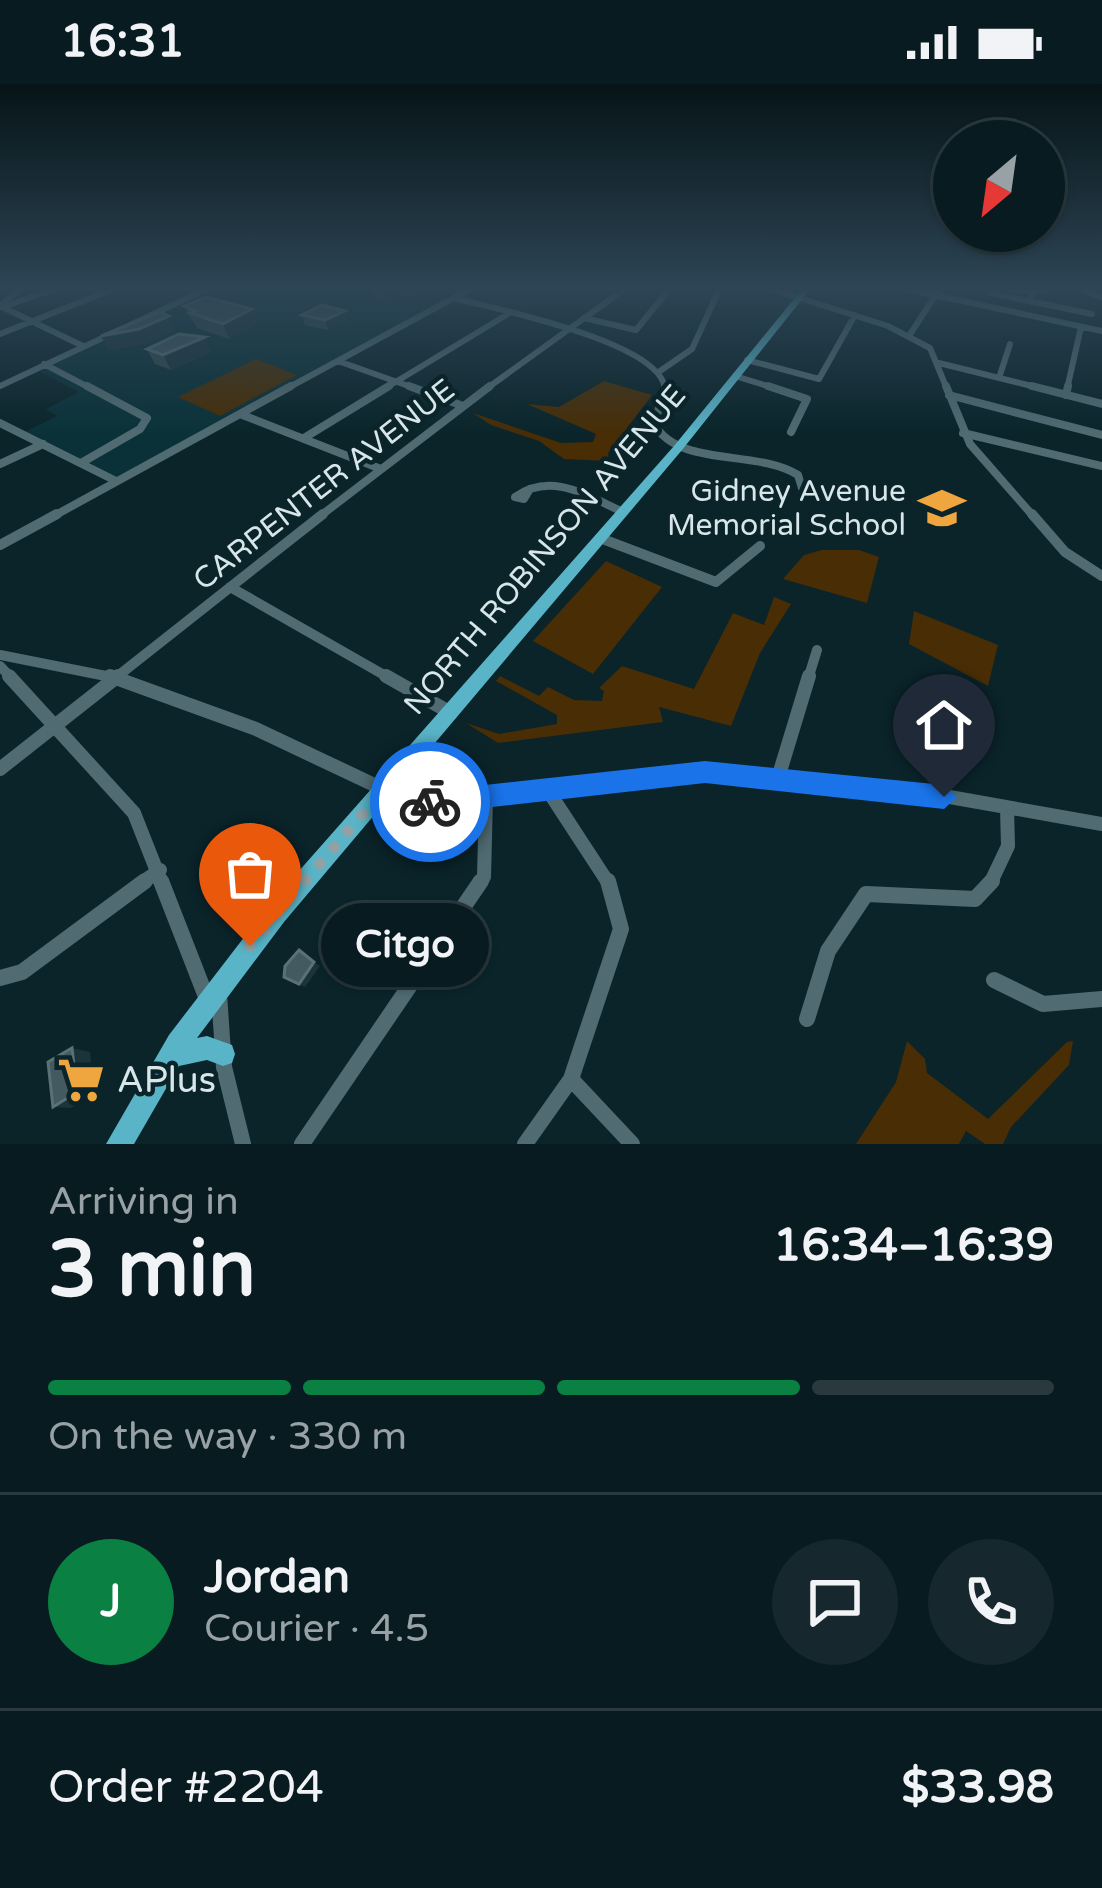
<!DOCTYPE html>
<html lang="en">
<head>
<meta charset="utf-8">
<style>
  body { margin:0; font-family:"Varela Round",sans-serif; background:#16282d; color:#f1f3f6; height:100vh; display:flex; flex-direction:column; font-size:45px; white-space:nowrap }
  * { box-sizing:border-box; margin:0 }
  p { font-size:39px; color:#98a1a5 }
  .icon { flex:none; width:66px; height:66px; fill:none; stroke:currentColor; stroke-width:2; stroke-linecap:round; stroke-linejoin:round }
  .map { position:relative; height:1060px; overflow:hidden }
  .drawer { display:flex; flex-direction:column; background:#081b20; flex:1 }
  .drawer>* { flex:none }
  .needle { width:78px; rotate:209deg }
  .fabs { position:absolute; left:933px; top:36px; display:grid; gap:24px }
  .fabs a { display:grid; place-items:center; width:132px; height:132px; border-radius:50%; background:#081b20; box-shadow:0 3px 9px #0004,0 0 0 3px #29393e; font-size:60px }
  .pin { position:absolute; display:grid; place-items:center; width:102px; height:102px; color:#fff; margin:-123px -51px; border-radius:50% 50% 50% 0; rotate:-45deg; box-shadow:0 0 12px #0007 }
  .pin .icon { rotate:45deg }
  .courier { position:absolute; display:grid; place-items:center; width:120px; height:120px; margin:-60px; border:9px solid #1a73e8; border-radius:50%; background:#fff; color:#222; box-shadow:0 3px 15px #0007 }
  .bubble { position:absolute; height:84px; border-radius:42px; background:#081b20; box-shadow:0 3px 9px #0004,0 0 0 3px #29393e; font-size:39px; font-weight:700; line-height:84px; text-align:center }
  .head em { font-style:normal; font-weight:700 }
  .head div { display:flex; flex-direction:column-reverse }
  .head { display:flex; align-items:center; justify-content:space-between; height:204px; padding:0 48px }
  h1 { font-size:78px; font-weight:700; line-height:90px }
  .bar { display:grid; grid-template-columns:repeat(4,1fr); gap:18px 12px; align-content:center; height:144px; padding:0 48px }
  .bar i { height:15px; border-radius:9px; background:#29393e }
  .bar .active { background:#0b8043 }
  .bar p { grid-column:span 4 }
  .line { display:flex; align-items:center; gap:30px; padding:0 48px; border-top:3px solid #29393e }
  .line div { flex:1 }
  .round { display:grid; place-items:center; flex:none; width:126px; height:126px; border-radius:63px; background:#16282d }
  .status { display:flex; justify-content:space-between; align-items:center; height:84px; padding:0 60px; background:#081b20; direction:ltr }
  .status svg { height:33px; fill:currentColor }
  .map>svg:first-child { display:block }
</style>
</head>
<body>
<div class="status"><b>16:31</b><svg viewBox="0 0 49 12"><path d="M0 12V9h3v3zM5 12V6h3v6zM10 12V3h3v9zM15 12V0h3v12zM26 1h20v11H26zM47 4h2v5h-2z"/></svg></div>
<div class="map">
<svg width="1102" height="1060" viewBox="0 0 1102 1060">
  <rect width="100%" height="100%" fill="#0a242a"/>
  <path fill="#0a3138" d="M217,204H469L116,395L24,348L57,332L46,325L79,308L39,287Z"/>
  <path fill="#482d05" d="M256,275L297,291L220,332L178,313Z
    M604,297L652,311L608,369L609,377L564,375L539,357L491,341L473,329L561,359L593,358L596,350L527,320L559,323Z
    M822,466H859L879,473L867,519L783,495L804,471Z
    M606,477L662,503L593,590L533,557Z
    M774,513L791,520L760,569L731,642L659,623L663,638L498,659L466,639L499,650L557,640V631L496,597L500,592L539,612L548,603L574,616L602,617L604,607L599,604L622,582L694,605L733,529L764,541Z
    M914,527L998,561L988,602L909,560Z
    M907,957L925,975L927,989L988,1035L1067,958L1073,957L1069,981L1011,1043L1003,1060H985L966,1047L959,1060H856L896,998Z"/>
  <g fill="none" stroke-linecap="round" stroke-linejoin="round">
    <path stroke="#506b72" stroke-width="6" d="M768,204L888,242L930,264L947,305
      M902,204L1102,247
      M1007,204L1033,209
      M1077,204L1102,213
      M991,209L1092,230
      M454,214C496,225 661,258 665,305
      M1029,217L1033,208L1051,204
      M2,220L22,204
      M0,222L83,262
      M2,223L58,204
      M584,234L636,246L670,204
      M0,250L116,204
      M909,252L940,204
      M747,276L819,295L855,231
      M338,277L417,305
      M939,279L1044,305
      M44,280L92,305
      M660,287L692,265L720,204
      M735,292L777,305
      M999,294L1010,260
      M0,302L209,204
      M286,305L472,204
      M384,305L508,230
      M486,305L626,204
      M1067,305L1081,243"/>
    <path stroke="#506b72" stroke-width="8" d="M409,302L463,322
      M666,302L654,340C679,384 757,365 798,391L802,404
      M768,302L807,315L791,348
      M946,302L970,360L1034,433
      M1032,302L1102,320
      M949,311L1102,351
      M1066,311L1068,302
      M240,330L381,385
      M0,339L116,397
      M963,349L1102,382
      M304,354L389,302
      M81,379L140,345L147,334L87,302
      M0,380L43,360
      M530,405L524,415L515,413C552,387 587,412 623,428
      M52,433L291,302
      M319,433L490,302"/>
    <path stroke="#506b72" stroke-width="10" d="M1032,430L1065,468L1102,492
      M600,454L716,498L760,462
      M0,461L57,430
      M230,503L391,595
      M0,571L121,595
      M0,582L12,595
      M114,595L323,430
      M808,595L817,566"/>
    <path stroke="#506b72" stroke-width="14" d="M9,592L134,729L162,800
      M110,592L256,645L404,715L451,718L705,688L899,704L1102,740
      M386,592L451,629
      M0,685L118,592
      M778,694L809,592
      M547,705L609,800
      M140,800L160,786
      M479,800L484,793L486,713
      M990,800L1008,762L1007,724"/>
    <path stroke="#506b72" stroke-width="16" d="M161,797L207,915
      M0,894L22,888L145,797
      M994,896L1043,920L1102,915
      M219,910L224,983L243,1060
      M807,935L828,867L866,810L975,815L992,797
      M571,995L632,1060
      M302,1060L481,797
      M525,1060L571,995L621,845L608,797"/>
    <path fill="#59b4c7" fill-rule="evenodd" d="M803,204H811L682,366L284,838L197,954L207,952L232,961L235,970L232,979L223,982L207,976L179,982L134,1060H106L169,951L268,822L674,362Z"/>
  </g>
  <path fill="#314b50" d="M371,204H424V209L415,214L400,210L386,217L373,213Z
    M184,222L257,239L229,255L197,244L194,238L191,236Z
    M302,231L347,237L328,246L305,241Z
    M147,265L211,268L171,286L155,280Z"/>
  <path fill="#1a343a" d="M383,204H399L400,210L386,217Z
    M413,204H424V209L415,214Z
    M252,225L257,239L229,255L223,240Z
    M345,227L347,237L328,246L325,236Z
    M169,232L176,246L147,260L109,267L101,252Z
    M205,253L211,268L171,286L163,271Z
    M314,878L320,882L305,903L299,900Z
    M72,964L90,968L95,1010L71,1024L53,1023Z"/>
  <path fill="#435b60" stroke="#5a7176" stroke-width="3" d="M206,213L252,225L223,240L190,229L196,227L184,222Z
    M322,221L345,227L325,236L302,231Z
    M160,228L169,232L139,245L101,252Z
    M179,250L205,253L163,271L147,265Z
    M299,866L314,878L299,900L284,893L285,882Z
    M72,964L77,1008L53,1023L48,978Z"/>
  <linearGradient id="sky" x2="0" y2="1"><stop stop-color="#061417"/><stop offset="0.58" stop-color="#2d4555"/><stop offset="1" stop-color="#2d4555" stop-opacity="0"/></linearGradient>
  <rect width="1102" height="352" fill="url(#sky)"/>
  <path fill="#1a73e8" d="M705,677L944,701L957,713L944,725L705,699L430,730L418,718L430,707Z"/>
  <g fill="none" stroke-linecap="round" stroke-linejoin="round">
    <path stroke="#8fa2a6" stroke-width="12" stroke-dasharray="0 21.6" d="M250,862L382,707L430,718"/>
  </g>
  <defs>
    <symbol id="school-bare" viewBox="-9 -9 18 18"><path d="M0-5L7-2L0 1L-7-2ZM-4 1L0 2.5L4 1V4Q0 6-4 4Z" fill="#f0a63f" stroke="#0a242a" stroke-width="2.5" paint-order="stroke"/></symbol>
    <symbol id="supermarket-bare" viewBox="-9 -9 18 18"><path d="M-6-5.5h2.5l.6 2H6L4.5 2H-2.5L-4.4-4H-6ZM-1.5 3.2a1.3 1.3 0 1 0 .1 0ZM3 3.2a1.3 1.3 0 1 0 .1 0Z" fill="#f0a63f" stroke="#0a242a" stroke-width="2.5" paint-order="stroke"/></symbol>
  </defs>
  <g fill-rule="evenodd">
    <use href="#school-bare" x="909" y="391" width="66" height="66"/>
    <use href="#supermarket-bare" x="48" y="963" width="66" height="66"/>
  </g>
  <g text-anchor="middle" dominant-baseline="central" stroke-width="9" stroke-linejoin="round" paint-order="stroke">
    <g font-size="30" fill="#d7e6e9" stroke="#0a242a">
      <text transform="translate(324 401) rotate(-38)">CARPENTER AVENUE</text>
      <text transform="translate(545 466) rotate(-50)">NORTH ROBINSON AVENUE</text>
    </g>
    <g font-size="30" fill="#d7e6e9" stroke="#0a242a" text-anchor="end">
      <text x="906" y="407">Gidney Avenue<tspan x="906" dy="34">Memorial School</tspan></text>
    </g>
    <g font-size="36" fill="#d7e6e9" stroke="#0a242a" text-anchor="start">
      <text x="117" y="996">APlus</text>
    </g>
  </g>
</svg>
<div class="fabs">
<a><svg class="needle" viewBox="-14 -14 28 28"><path d="M0-13l5 13h-10z" fill="#e53935"/><path d="M0 13l5-13h-10z" fill="#98a1a5"/></svg></a>
</div>
<div class="pin" style="left:250px;top:862px;background:#ea580c"><svg class="icon" aria-label="bag" viewBox="0 0 24 24"><path d="M5 8h14l-1 12H6zM9 8a3 3 0 0 1 6 0"/></svg></div>
<div class="pin" style="left:944px;top:713px;background:#1f2937"><svg class="icon" aria-label="home" viewBox="0 0 24 24"><path d="M3 11l9-7 9 7M6 9v11h12V9"/></svg></div>
<div class="courier" style="left:430px;top:718px"><svg class="icon" aria-label="bike" viewBox="0 0 24 24"><circle cx="6" cy="16" r="4"/><circle cx="18" cy="16" r="4"/><path d="M6 16l4-8h5l3 8M10 8l3 8H6M13 5h3"/></svg></div>
<div class="bubble" style="left:321px;top:819px;width:168px">Citgo</div>
</div>
<section class="drawer">
<div class="head"><div><h1>3 min</h1><p>Arriving in</p></div><em>16:34–16:39</em></div>
<div class="bar"><i class="active"></i><i class="active"></i><i class="active"></i><i></i><p>On the way · 330 m</p></div>
<div class="line" style="height:216px"><b class="round" style="background:#0b8043;color:#fff">J</b><div><b>Jordan</b><p>Courier · 4.5</p></div><a class="round"><svg class="icon" aria-label="chat" viewBox="0 0 24 24"><path d="M4 5h16v11H9l-5 4z"/></svg></a><a class="round"><svg class="icon" aria-label="phone" viewBox="0 0 24 24"><path d="M5 4h4l2 5-3 2q2 4 5 5l2-3 5 2v4C11 20 4 13 5 4z"/></svg></a></div>
<div class="line" style="height:156px"><div>Order #2204</div><b>$33.98</b></div>
</section>
</body>
</html>
